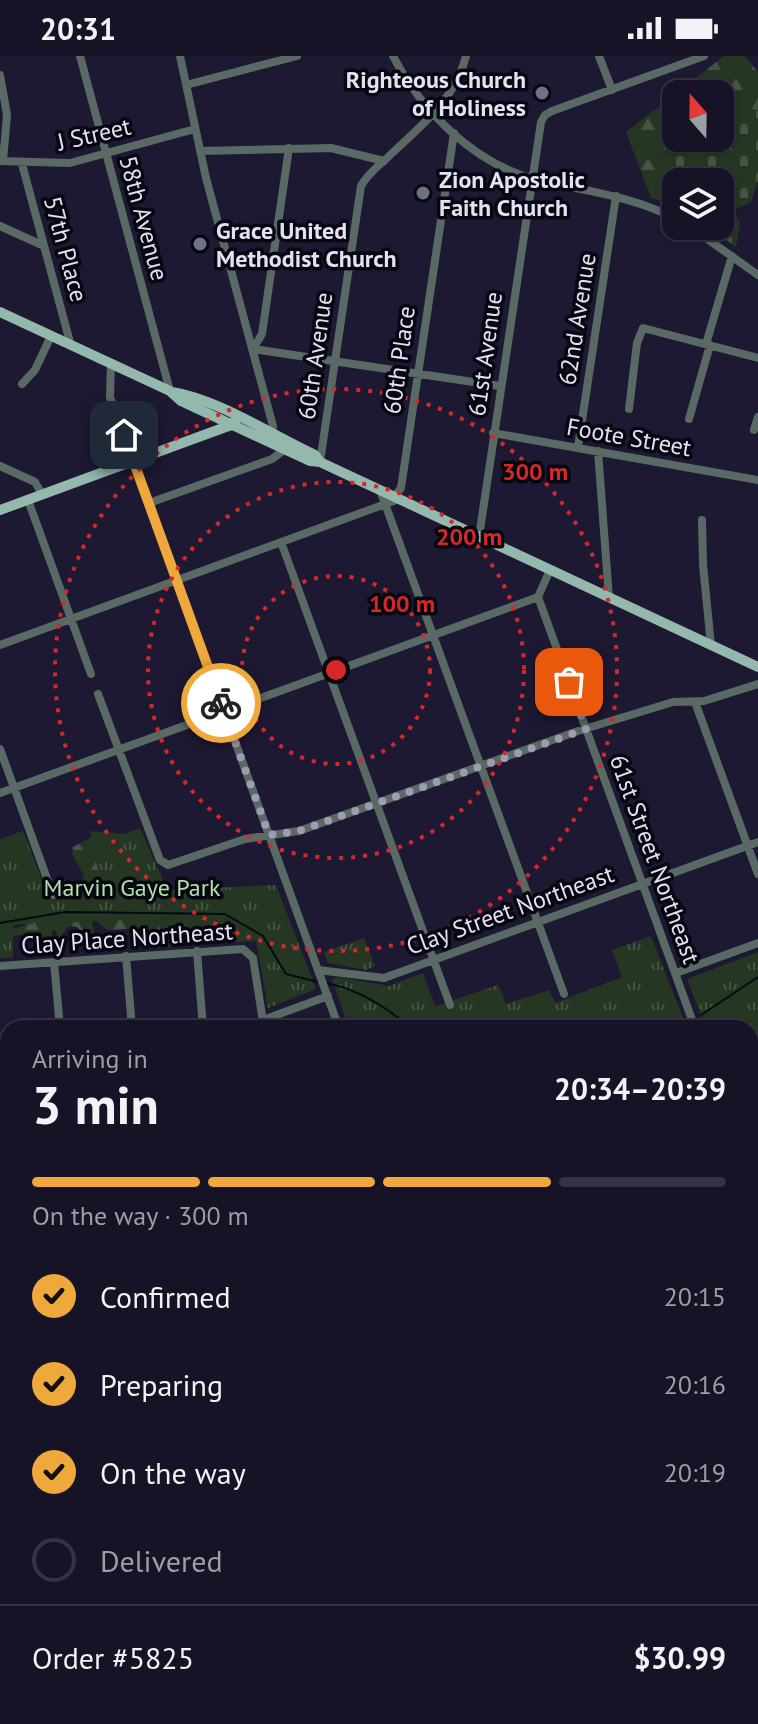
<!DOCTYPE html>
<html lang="en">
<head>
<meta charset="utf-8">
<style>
  body { margin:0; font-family:"PT Sans",sans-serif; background:#1f1c2e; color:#f1f3f6; height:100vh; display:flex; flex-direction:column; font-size:30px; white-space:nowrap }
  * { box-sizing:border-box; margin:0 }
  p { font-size:26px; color:#9e9ea7 }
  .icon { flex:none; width:44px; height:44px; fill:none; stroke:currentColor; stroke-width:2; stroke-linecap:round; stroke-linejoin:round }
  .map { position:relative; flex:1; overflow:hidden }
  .sheet { position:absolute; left:0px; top:964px; width:758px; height:704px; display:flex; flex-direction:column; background:#161326; border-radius:24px 24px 0 0; box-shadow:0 2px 6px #0004,0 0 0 2px #353243 }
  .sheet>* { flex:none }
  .needle { width:52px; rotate:340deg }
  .buttons { position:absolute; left:662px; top:24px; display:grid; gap:16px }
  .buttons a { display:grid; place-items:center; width:72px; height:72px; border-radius:16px; background:#161326; box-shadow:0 2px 6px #0004,0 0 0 2px #353243; font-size:40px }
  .pin { position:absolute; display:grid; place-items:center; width:68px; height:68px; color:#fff; margin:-34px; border-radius:16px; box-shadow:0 4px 12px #0006 }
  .courier { position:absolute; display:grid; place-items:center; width:80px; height:80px; margin:-40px; border:6px solid #eea83c; border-radius:50%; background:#fff; color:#222; box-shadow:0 2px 10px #0007 }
  .head em { font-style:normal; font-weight:600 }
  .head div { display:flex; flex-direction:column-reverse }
  .head { display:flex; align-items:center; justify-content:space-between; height:136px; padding:0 32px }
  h1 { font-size:52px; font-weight:600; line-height:60px }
  .bar { display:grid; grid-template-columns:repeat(4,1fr); gap:12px 8px; align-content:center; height:96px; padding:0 32px }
  .bar i { height:10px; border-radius:6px; background:#353243 }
  .bar .current { background:#eea83c }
  .bar p { grid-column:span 4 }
  .line { display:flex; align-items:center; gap:20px; padding:0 32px; border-top:2px solid #353243 }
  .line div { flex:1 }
  ol { padding:0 32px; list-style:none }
  li { display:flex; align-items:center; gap:24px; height:88px }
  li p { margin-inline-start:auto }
  li .icon { padding:8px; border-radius:50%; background:#eea83c; color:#111; stroke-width:4 }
  li:last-child { color:#9e9ea7 }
  li i { width:44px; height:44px; border:4px solid #353243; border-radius:50% }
  .status { display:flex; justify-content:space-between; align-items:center; height:56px; padding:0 40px; background:#161326; direction:ltr }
  .status svg { height:22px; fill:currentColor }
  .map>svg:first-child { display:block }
</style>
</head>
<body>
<div class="status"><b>20:31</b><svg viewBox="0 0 49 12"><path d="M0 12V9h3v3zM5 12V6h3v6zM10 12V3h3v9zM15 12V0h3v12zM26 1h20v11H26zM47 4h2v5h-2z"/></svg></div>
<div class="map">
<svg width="758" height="1668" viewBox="0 0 758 1668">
  <defs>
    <pattern id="forest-firs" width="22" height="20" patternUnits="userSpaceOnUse" patternTransform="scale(2)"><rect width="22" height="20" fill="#253623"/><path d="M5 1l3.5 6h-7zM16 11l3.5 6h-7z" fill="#445344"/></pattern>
    <pattern id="cemetery-stones" width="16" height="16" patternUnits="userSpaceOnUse" patternTransform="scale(2)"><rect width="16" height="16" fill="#253623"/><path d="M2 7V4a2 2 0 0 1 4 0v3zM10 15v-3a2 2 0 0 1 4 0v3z" fill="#445344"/></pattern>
    <pattern id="park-tufts" width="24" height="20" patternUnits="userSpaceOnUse" patternTransform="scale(2)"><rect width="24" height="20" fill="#253623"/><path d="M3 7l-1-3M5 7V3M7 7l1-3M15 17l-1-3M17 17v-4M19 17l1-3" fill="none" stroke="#445344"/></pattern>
  </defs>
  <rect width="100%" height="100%" fill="#1d1933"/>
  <path fill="url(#forest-firs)" d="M724,0H745L758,16V55L733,49L720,57V38H676V82H689L659,102L675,150L651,142L626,76Z
    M91,775L126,778L161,818L162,829L106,811L101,824L94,823L82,831L84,820L72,798L73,791L91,781Z
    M124,861L159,862L183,886L174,891L153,892L147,872L107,874L95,864L92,865L94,877L83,878L77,871L69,870L58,883L56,875L52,874L51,895L47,897L41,884L33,883L31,878L11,880L0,873L16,872L38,865Z"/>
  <path fill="url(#cemetery-stones)" d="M733,49L758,55V125L751,146L733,154L740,167L736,191L706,170H720V126H676V151L659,102L689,82H720V57Z"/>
  <path fill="url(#park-tufts)" d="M140,772L167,834L276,829L316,933L268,952L256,885L161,889L159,862L13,869V902H0V783L23,775L50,844L101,822L91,790Z
    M651,880L687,972H380L374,970L349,972L332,923L338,921L389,930L423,917L435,950L498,929L506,948L549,934L555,947L622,921L612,894Z
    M364,882L375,910L366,914L328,907L324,896Z
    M758,896V1033L750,1028V972H706L687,923Z"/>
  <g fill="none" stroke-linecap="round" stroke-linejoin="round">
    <path stroke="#000d14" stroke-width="2" d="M0,867L65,856L225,858L263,880L286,918L318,926
      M325,927C357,932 386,951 411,972
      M701,959L758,921
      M667,972L683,966"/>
    <path stroke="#596a64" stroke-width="8" d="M80,0L170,335
      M180,0L206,122L273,370L272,379
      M393,0C421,54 473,107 534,123C582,135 631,139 676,163
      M599,0L612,34
      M0,19L7,59L3,105
      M186,29L297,0
      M289,92L262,278L253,293L500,330
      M200,95L331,92L384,105
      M0,105L70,107L195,73
      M22,108L71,290
      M0,170L44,190
      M689,170L758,219
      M706,288L732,200
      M111,308L110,341L339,972
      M22,328L35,314L51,280
      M629,353L637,287L643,272L758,302
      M689,363L710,289
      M754,374L758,361
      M493,377L758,424
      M578,391L616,140
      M598,395L609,542
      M320,406L361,130C367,119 377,111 386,103C418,72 455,45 466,0
      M0,410L35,426L42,438
      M380,434L564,938
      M394,441L401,432L454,77
      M28,444L91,618
      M149,447L272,403L284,394
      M702,464L703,509L711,589
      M479,481L541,66L545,59L552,55L704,0
      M281,486L450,949
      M550,514L538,541L695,972
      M0,589L399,443
      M98,638L160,804L168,809L245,783L299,775L578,675L673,646L704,645L758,628
      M695,646L758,818
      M0,693L53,839
      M0,737L538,541
      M197,895L203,972
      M126,900L132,972
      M54,906L60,972
      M0,910L243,893L253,902L264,972
      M318,914L384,922L758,786
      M676,917L758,887
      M263,964L328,940
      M0,1218L3,1266L8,1288
      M750,1241L758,1244
      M750,1357L758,1340
      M0,1471L8,1485
      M750,1510L758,1493
      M0,1636L8,1650
      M14,1660L19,1668
      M114,1660L118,1668
      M214,1660L218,1668
      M312,1660L317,1668
      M414,1660L416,1668"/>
    <path stroke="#94b8ac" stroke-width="10" d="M0,256L170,335L181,345L310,405L320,406L758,611
      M172,336C217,343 272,379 315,399L320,406
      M0,454L223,372L232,369L238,361
      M750,1130L758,1127
      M750,1144L758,1141
      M750,1183L758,1166
      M0,1402L8,1399
      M0,1415L8,1412
      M750,1660L758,1659
      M497,1668L744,1660"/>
  </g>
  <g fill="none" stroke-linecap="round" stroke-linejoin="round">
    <path stroke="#9e9cb0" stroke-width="8" stroke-dasharray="0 14.4" d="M221,647L269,779L299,775L586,673L569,626"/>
    <path stroke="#eea83c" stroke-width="10" d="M124,379L221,647"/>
  </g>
  <g fill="none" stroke="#d62828" stroke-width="4" stroke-dasharray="4 8">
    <circle cx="336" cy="614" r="94"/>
    <circle cx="336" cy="614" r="188"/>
    <circle cx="336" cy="614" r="281"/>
  </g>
  <g fill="#6b7280" stroke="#070611" stroke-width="3">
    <circle cx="542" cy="37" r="8"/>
    <circle cx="423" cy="137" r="8"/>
    <circle cx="200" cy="188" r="8"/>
  </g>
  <g text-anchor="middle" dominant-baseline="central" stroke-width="7" stroke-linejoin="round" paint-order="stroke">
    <g font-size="24" font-weight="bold" fill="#e3e2f4" stroke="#070611" text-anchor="start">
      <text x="526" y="23" text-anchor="end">Righteous Church<tspan x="526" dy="28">of Holiness</tspan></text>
      <text x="439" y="123">Zion Apostolic<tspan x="439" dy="28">Faith Church</tspan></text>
      <text x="216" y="174">Grace United<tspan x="216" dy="28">Methodist Church</tspan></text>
    </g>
    <g font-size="24" fill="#e3e2f4" stroke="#070611">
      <text transform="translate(94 78) rotate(-13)">J Street</text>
      <text transform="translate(144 162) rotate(75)">58th Avenue</text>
      <text transform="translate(66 193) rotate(75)">57th Place</text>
      <text transform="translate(577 263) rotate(-81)">62nd Avenue</text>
      <text transform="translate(485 298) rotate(-82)">61st Avenue</text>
      <text transform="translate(315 300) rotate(-82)">60th Avenue</text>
      <text transform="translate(399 304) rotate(-82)">60th Place</text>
      <text transform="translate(629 381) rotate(10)">Foote Street</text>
      <text transform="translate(655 803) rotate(70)">61st Street Northeast</text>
      <text transform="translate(510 854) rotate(-20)">Clay Street Northeast</text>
      <text transform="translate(127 882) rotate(-4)">Clay Place Northeast</text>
    </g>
    <g font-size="24" fill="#b0e0ab" stroke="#070611">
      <text x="132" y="831">Marvin Gaye Park</text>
    </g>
  </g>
  <circle cx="336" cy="614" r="12" fill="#d62828" stroke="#070611" stroke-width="4"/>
  <g font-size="24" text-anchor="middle" font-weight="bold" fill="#d62828" stroke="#070611" stroke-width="7" stroke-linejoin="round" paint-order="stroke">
    <text x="535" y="424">300 m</text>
    <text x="469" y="489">200 m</text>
    <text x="402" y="556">100 m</text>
  </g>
</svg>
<div class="buttons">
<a><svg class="needle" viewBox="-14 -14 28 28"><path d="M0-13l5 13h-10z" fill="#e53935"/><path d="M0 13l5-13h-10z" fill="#9e9ea7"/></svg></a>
<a><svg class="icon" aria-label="layers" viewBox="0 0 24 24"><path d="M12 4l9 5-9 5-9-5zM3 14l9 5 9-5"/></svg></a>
</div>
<div class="pin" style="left:569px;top:626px;background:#ea580c"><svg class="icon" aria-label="bag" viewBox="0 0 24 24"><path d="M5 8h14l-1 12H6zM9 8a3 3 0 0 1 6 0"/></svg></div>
<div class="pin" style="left:124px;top:379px;background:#1f2937"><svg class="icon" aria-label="home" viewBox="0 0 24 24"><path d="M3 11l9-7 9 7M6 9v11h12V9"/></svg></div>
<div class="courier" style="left:221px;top:647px"><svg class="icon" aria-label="bike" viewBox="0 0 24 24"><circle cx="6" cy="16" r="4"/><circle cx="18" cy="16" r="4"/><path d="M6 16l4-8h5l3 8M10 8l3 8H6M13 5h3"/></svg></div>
<section class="sheet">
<div class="head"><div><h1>3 min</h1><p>Arriving in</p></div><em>20:34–20:39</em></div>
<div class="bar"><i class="current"></i><i class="current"></i><i class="current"></i><i></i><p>On the way · 300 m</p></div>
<ol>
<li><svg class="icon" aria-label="check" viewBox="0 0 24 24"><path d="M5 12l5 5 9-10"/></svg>Confirmed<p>20:15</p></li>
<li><svg class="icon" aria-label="check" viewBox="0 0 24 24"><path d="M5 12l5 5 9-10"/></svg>Preparing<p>20:16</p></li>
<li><svg class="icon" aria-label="check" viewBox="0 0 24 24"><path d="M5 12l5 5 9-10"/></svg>On the way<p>20:19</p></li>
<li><i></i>Delivered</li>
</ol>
<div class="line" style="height:104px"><div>Order #5825</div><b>$30.99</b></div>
</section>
</div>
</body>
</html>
